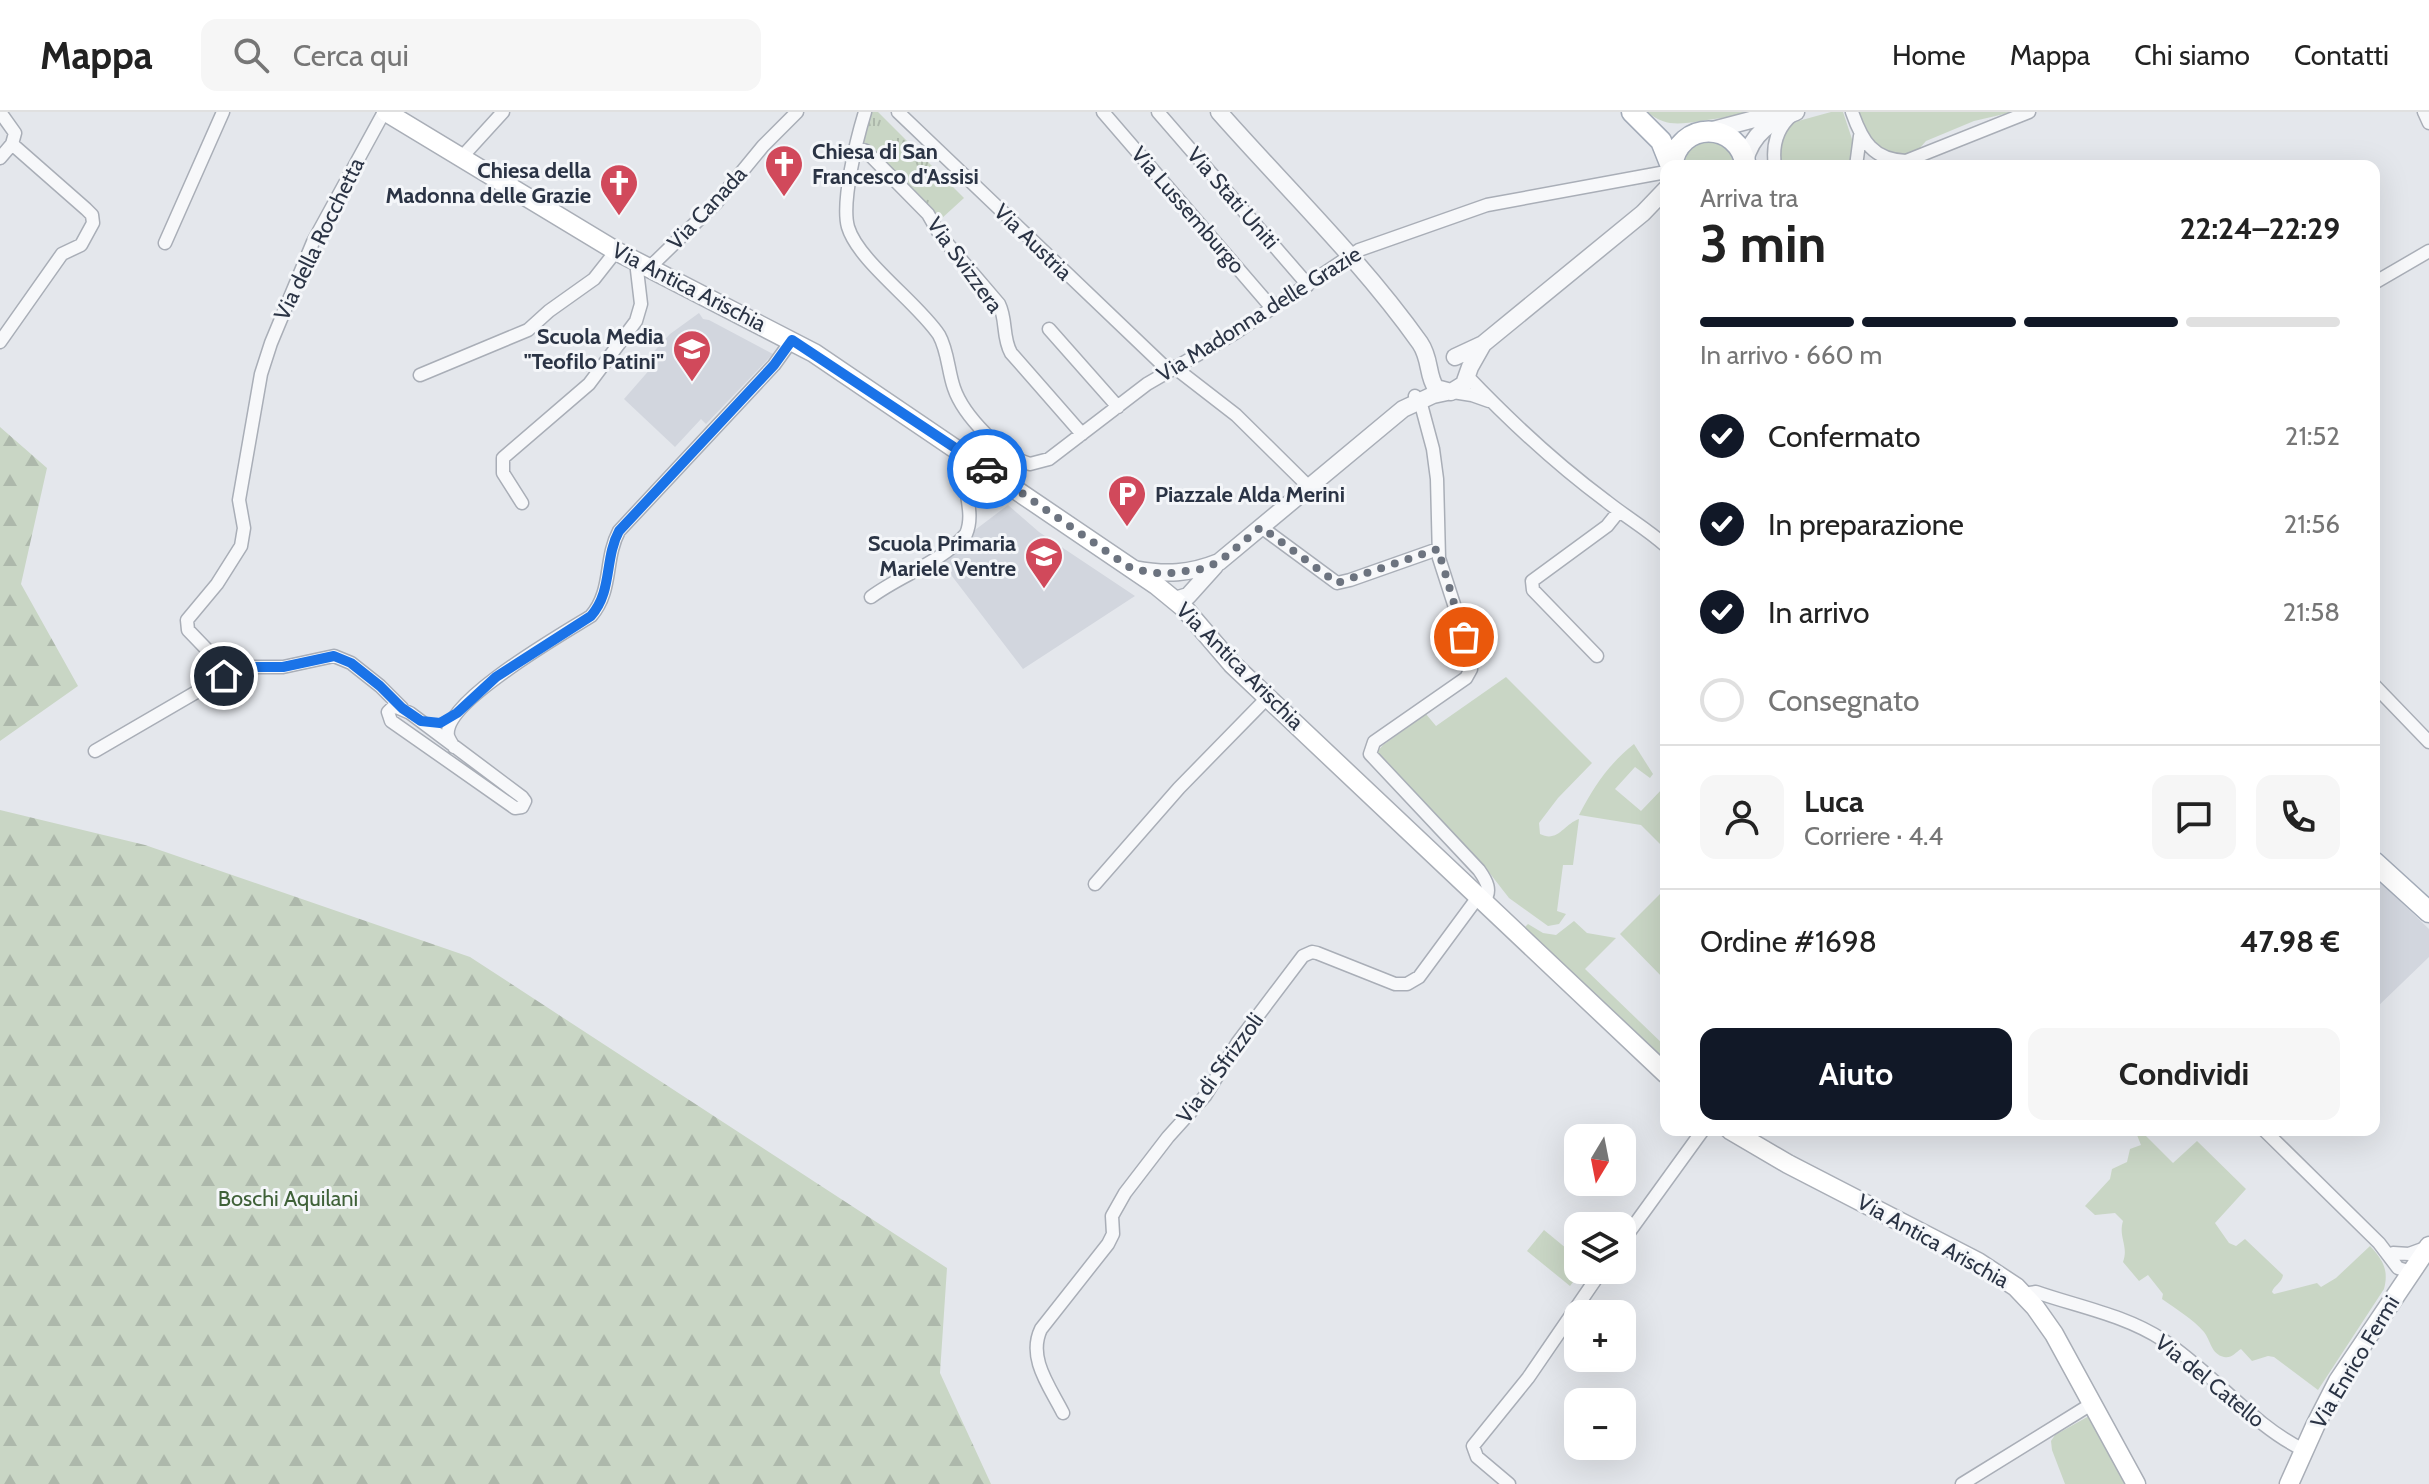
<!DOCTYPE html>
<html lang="it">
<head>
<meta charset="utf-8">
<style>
  body { margin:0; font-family:Cabin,sans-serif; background:#f6f6f6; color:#222; height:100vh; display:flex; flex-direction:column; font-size:30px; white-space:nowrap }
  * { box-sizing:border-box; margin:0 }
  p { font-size:26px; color:#767676 }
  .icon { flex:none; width:44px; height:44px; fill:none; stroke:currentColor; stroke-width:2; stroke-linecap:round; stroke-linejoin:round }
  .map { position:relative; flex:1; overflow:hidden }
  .side { position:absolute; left:1660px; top:48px; width:720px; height:976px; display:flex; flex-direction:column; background:#fff; border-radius:16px; box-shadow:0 8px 32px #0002 }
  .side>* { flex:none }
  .needle { width:52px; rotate:190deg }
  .fabs { position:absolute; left:1564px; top:1012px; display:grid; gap:16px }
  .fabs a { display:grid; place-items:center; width:72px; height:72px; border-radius:16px; background:#fff; box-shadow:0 8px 32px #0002; font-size:40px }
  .pin { position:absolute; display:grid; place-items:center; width:68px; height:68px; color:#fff; margin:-34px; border:4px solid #fff; border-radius:50%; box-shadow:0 2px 8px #0007 }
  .courier { position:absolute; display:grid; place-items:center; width:80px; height:80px; margin:-40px; border:6px solid #1a73e8; border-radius:50%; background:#fff; color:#222; box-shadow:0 2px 10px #0007 }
  .headline em { font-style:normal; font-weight:800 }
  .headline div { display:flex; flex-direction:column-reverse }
  .headline { display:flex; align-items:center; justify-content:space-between; height:136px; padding:0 40px }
  h1 { font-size:52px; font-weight:800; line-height:60px }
  .bar { display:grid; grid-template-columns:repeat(4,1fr); gap:12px 8px; align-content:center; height:96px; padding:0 40px }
  .bar i { height:10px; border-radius:6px; background:#e0e0e0 }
  .bar .selected { background:#111827 }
  .bar p { grid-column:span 4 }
  .line { display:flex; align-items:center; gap:20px; padding:0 40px; border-top:2px solid #e0e0e0 }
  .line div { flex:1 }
  .round { display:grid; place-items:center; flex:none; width:84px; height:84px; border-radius:16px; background:#f6f6f6 }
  ol { padding:0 40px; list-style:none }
  li { display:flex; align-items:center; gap:24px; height:88px }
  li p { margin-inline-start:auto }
  li .icon { padding:8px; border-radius:50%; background:#111827; color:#fff; stroke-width:4 }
  li:last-child { color:#767676 }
  li i { width:44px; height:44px; border:4px solid #e0e0e0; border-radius:50% }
  .cta { display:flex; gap:16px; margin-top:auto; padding:16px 40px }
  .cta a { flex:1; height:92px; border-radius:16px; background:#111827; color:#fff; font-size:32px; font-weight:800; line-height:92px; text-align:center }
  .cta a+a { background:#f6f6f6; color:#222 }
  header { display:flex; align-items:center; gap:48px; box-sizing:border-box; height:112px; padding:0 40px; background:#fff; border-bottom:2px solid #e0e0e0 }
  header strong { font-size:38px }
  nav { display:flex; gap:44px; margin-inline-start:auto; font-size:28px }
  .search { width:560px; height:72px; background:#f6f6f6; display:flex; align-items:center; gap:20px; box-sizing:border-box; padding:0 28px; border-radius:16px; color:#767676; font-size:30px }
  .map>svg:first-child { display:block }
</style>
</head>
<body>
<header>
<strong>Mappa</strong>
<div class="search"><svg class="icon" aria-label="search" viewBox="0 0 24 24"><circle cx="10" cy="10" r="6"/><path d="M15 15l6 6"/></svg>Cerca qui</div>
<nav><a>Home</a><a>Mappa</a><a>Chi siamo</a><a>Contatti</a></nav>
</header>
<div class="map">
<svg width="2429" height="1372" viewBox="0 0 2429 1372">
  <defs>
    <pattern id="forest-firs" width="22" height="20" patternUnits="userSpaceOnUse" patternTransform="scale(2)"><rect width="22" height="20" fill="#c9d6c5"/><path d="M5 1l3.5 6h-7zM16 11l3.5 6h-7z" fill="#adb8ab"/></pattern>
    <pattern id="park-tufts" width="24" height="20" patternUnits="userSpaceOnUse" patternTransform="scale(2)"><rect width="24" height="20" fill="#c9d6c5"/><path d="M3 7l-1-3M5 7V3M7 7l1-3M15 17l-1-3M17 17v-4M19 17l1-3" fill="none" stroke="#adb8ab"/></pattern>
  </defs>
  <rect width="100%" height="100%" fill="#e4e7ec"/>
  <path fill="#d2d6de" d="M699,201L703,207L709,208L773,242L706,312L701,307L675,335L624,287L652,255L646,248L670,222Z
    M1008,393L1039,420L1135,484L1023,557L942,451L968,428L975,418Z
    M2374,764L2429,817V845L2374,898Z"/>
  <path fill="#c9d6c5" d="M1647,0H1745C1729,6 1717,6 1701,9C1679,12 1666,15 1647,0Z
    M1831,0H1843L1854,33L1850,54H1779L1778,33L1791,11Z
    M1856,0H2013L1974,9L1926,29L1918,38L1904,43H1893L1871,32Z
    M1708,28L1727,34L1738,54H1680L1689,36Z
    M1506,565L1592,651L1558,686L1539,711L1540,722C1558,731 1564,712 1579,707L1573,753H1563L1557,799L1566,802L1559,812L1548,814L1509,786L1481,750L1376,641L1383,633L1426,602L1436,614Z
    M1634,632L1653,662L1650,666L1635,655L1615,677L1641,699L1664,675L1666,678V738L1641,713L1579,703C1594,674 1609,652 1634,632Z
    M1666,776V869L1620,822Z
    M1574,809L1587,821L1616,826L1585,857L1666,935V952L1524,816L1528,812L1543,821L1556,823Z
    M2135,1018H2140L2173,1051L2197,1029L2246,1077L2215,1111L2229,1131L2236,1134L2245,1127L2283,1163C2282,1171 2274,1173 2272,1180L2274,1182L2317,1171L2321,1175L2336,1166L2370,1134C2383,1148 2389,1158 2384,1177L2318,1278L2274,1245L2268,1244L2252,1249L2241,1237C2236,1240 2231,1247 2224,1245C2211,1242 2211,1229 2204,1220C2193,1207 2176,1197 2162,1187L2163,1182L2148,1163L2139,1169L2123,1150C2129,1134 2118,1125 2123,1109L2115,1101L2095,1103L2085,1094L2110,1067L2112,1057L2127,1050L2130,1037L2141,1033Z
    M1544,1118L1578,1146V1158H1582L1570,1174L1527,1139Z
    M2089,1304L2125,1372H2065L2052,1338L2051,1329L2055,1323Z"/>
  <path fill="url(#forest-firs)" d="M0,315L47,356L21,472L78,574L0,629Z
    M0,698L145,733L470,845L947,1156L940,1261L991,1372H0Z"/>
  <path fill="url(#park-tufts)" d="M865,0H878L964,86L941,107L871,34L868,36L861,28Z"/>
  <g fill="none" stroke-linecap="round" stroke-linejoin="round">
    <defs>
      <path id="minor" d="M0,0L15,21L12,32L0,46
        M865,0C857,26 841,90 848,115C858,149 918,191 939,223C948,239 948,259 954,276C963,303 1003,345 1030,352L1049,347L1147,272L1235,221L1359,138L1487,93L1666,60
        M898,0L1168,258
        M1103,0L1272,196
        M1158,0L1308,173
        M1852,0C1862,29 1873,48 1906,49L2029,0
        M2424,0L2429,11
        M856,35L866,39L928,102L940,123L999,192C1007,208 1002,225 1011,241L1082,322
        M461,46L503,0
        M1775,54C1772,34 1777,16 1792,3
        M1856,54L1860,24
        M165,131L223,0
        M649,156L717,90L763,34L797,0
        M2374,171L2429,139
        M1049,217L1118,295
        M0,230L62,142L81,133L93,111L92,103L86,97L12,32
        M1174,255L1236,303L1309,375
        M420,263L528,218L549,199L594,167L616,139
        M1467,264C1509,308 1556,352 1606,389C1626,405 1647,417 1666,434
        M1453,280L1472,283L1489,289
        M1415,284L1422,296L1433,337L1437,367L1439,446L1471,545V557L1466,566L1374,630L1370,642L1479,758C1486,768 1493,779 1483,790
        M522,391L503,361V346L589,272L636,209L641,192L637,158L640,151
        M1261,415L1337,471L1350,468L1438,437
        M871,485C902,462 939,452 966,422C977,397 957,369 968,344
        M1597,544L1533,478L1532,469L1607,414L1619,399
        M216,551L220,553L226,569L229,571L249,555H283L334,544L351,551L380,574L402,596
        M2374,573L2429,630
        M394,594L410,601L522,685L525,689L522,695L515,696L391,609L388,600Z
        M454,635C452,632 449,627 448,624C442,590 564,521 591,504C613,479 604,447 619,419L774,253L792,228
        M95,639L205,575C214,566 219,558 214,545L188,518L187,508L217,472L241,434L244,416L239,388L261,262L271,231L313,130L384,0
        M1095,772L1179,676L1268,585
        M2264,1018L2379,1131L2398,1156L2411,1160
        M1622,1130L1703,1018
        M2393,1141L2409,1142L2428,1135
        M2023,1182L2036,1180C2079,1195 2125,1203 2163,1228C2212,1260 2253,1314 2304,1338
        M1063,1301C1050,1275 1027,1246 1041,1217L1108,1132L1113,1122L1112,1104L1125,1081L1168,1025L1205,984L1238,930L1303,844L1312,840L1317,841L1395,872H1407L1419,865L1478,785
        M1509,1372L1477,1345L1473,1334L1528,1266L1602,1158
        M1962,1372L2093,1291"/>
      <path id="tertiary" d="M1219,0C1286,76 1361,148 1420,231C1431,247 1427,264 1436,276L1451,280L1464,272L1470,255L1483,232
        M1709,19L1781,0
        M1745,49C1752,21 1770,10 1796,0
        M1455,245L1483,232L1643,101L1666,77
        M1134,457C1166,463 1189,462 1219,450L1403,297L1433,283L1447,280
        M1175,488L1188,484L1215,454"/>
      <path id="secondary" d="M386,0L616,139L814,241L1156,473L1184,496L1232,552L1666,962
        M1730,1018L1788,1052L1978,1150L2016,1175L2035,1195L2054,1222L2136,1372
        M2289,1372L2315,1314L2338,1269L2429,1134"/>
      <path id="primary" d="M1632,0L1661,29L1671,54
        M1672,54C1678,8 1739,8 1746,54
        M2374,750L2429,800"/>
    </defs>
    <use href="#minor" stroke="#a9aeb7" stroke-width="15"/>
    <use href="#tertiary" stroke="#a9aeb7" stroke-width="19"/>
    <use href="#secondary" stroke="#a9aeb7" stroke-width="21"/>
    <use href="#primary" stroke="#a3abb8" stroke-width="23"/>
    <use href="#minor" stroke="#f7f8fa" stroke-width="12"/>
    <use href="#tertiary" stroke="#f7f8fa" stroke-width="16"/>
    <use href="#secondary" stroke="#fff" stroke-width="18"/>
    <use href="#primary" stroke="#fff" stroke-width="20"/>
  </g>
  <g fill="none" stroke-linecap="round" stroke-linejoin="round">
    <path stroke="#6c737f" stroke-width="8" stroke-dasharray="0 14.4" d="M987,357L1132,457L1164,462L1201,457L1219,450L1261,415L1337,471L1438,437L1464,525"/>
    <path stroke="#1a73e8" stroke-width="10" d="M224,564L226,569L229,571L249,555H283L334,544L351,551L380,574L402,596L421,609L440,611L457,601L496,565L591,504C613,479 604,447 619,419L774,253L792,228L987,357"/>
  </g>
  <defs>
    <symbol id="church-pin" viewBox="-11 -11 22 30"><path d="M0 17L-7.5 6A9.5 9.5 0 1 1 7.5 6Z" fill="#d1495b" stroke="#f4f6f9"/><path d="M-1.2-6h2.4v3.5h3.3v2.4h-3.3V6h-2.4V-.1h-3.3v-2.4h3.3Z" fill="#fff"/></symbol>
    <symbol id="school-pin" viewBox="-11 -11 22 30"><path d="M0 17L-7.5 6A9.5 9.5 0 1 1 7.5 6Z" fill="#d1495b" stroke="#f4f6f9"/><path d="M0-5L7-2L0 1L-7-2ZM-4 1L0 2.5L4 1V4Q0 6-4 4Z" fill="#fff"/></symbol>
    <symbol id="parking-pin" viewBox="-11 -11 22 30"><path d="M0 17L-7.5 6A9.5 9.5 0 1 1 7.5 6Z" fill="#d1495b" stroke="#f4f6f9"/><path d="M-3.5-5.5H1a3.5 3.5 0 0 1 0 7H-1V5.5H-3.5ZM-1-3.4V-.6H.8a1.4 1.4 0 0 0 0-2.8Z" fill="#fff"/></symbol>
  </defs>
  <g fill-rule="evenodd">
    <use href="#church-pin" x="762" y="30" width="44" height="60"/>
    <use href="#church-pin" x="597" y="49" width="44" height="60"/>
    <use href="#school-pin" x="670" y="215" width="44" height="60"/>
    <use href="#parking-pin" x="1105" y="360" width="44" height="60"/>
    <use href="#school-pin" x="1022" y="422" width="44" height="60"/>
  </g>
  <g text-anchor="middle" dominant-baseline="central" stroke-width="6" stroke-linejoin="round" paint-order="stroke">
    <g font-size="22" font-weight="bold" fill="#2b3445" stroke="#f4f6f9" text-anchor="end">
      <text x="812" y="39" text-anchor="start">Chiesa di San<tspan x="812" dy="25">Francesco d'Assisi</tspan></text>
      <text x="591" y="58">Chiesa della<tspan x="591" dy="25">Madonna delle Grazie</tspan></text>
      <text x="664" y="224">Scuola Media<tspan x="664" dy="25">"Teofilo Patini"</tspan></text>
      <text x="1155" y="382" text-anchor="start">Piazzale Alda Merini</text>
      <text x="1016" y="431">Scuola Primaria<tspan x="1016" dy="25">Mariele Ventre</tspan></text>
    </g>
    <g font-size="22" fill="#2b3445" stroke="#f4f6f9">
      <text transform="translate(1233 86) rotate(49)">Via Stati Uniti</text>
      <text transform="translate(707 96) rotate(-47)">Via Canada</text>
      <text transform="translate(1188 98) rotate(49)">Via Lussemburgo</text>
      <text transform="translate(319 127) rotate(-64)">Via della Rocchetta</text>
      <text transform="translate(1033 130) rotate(44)">Via Austria</text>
      <text transform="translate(965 153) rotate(54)">Via Svizzera</text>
      <text transform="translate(689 175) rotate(27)">Via Antica Arischia</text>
      <text transform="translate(1259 202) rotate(-32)">Via Madonna delle Grazie</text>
      <text transform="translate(1240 554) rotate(45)">Via Antica Arischia</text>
      <text transform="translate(1220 956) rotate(-54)">Via di Sfrizzoli</text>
      <text transform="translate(1933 1129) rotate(29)">Via Antica Arischia</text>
      <text transform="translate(2355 1250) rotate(-59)">Via Enrico Fermi</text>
      <text transform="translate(2210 1269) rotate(39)">Via del Catello</text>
    </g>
    <g font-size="22" fill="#3f6138" stroke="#f4f6f9">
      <text x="288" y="1086">Boschi Aquilani</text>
    </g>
  </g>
</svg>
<div class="fabs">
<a><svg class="needle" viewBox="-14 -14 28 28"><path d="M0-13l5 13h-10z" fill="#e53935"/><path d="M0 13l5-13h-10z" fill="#767676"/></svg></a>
<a><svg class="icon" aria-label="layers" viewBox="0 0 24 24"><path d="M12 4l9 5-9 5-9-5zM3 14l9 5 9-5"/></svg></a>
<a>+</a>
<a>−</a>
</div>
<div class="pin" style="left:1464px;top:525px;background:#ea580c"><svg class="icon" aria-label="bag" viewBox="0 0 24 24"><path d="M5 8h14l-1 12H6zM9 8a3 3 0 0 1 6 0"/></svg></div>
<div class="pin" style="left:224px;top:564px;background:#1f2937"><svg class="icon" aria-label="home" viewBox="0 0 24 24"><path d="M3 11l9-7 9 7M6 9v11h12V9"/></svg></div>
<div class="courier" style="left:987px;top:357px"><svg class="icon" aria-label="car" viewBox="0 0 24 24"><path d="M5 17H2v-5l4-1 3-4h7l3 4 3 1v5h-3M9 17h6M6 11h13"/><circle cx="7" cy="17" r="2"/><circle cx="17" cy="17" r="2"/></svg></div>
<section class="side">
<div class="headline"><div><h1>3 min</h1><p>Arriva tra</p></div><em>22:24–22:29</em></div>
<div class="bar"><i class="selected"></i><i class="selected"></i><i class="selected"></i><i></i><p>In arrivo · 660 m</p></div>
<ol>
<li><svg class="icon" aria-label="check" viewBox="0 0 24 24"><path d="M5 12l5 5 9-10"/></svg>Confermato<p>21:52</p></li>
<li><svg class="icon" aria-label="check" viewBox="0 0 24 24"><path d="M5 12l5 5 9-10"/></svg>In preparazione<p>21:56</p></li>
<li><svg class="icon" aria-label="check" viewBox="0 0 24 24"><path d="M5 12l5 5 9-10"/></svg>In arrivo<p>21:58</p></li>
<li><i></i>Consegnato</li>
</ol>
<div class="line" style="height:144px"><a class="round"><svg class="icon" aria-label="person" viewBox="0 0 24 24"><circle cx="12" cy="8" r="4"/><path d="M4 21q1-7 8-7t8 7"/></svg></a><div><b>Luca</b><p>Corriere · 4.4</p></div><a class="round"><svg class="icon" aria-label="chat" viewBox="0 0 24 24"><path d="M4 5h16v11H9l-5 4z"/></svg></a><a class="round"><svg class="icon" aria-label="phone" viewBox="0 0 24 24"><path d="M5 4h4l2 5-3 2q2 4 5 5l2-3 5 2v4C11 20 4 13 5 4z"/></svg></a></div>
<div class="line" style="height:104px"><div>Ordine #1698</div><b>47.98 €</b></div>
<div class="cta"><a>Aiuto</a><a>Condividi</a></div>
</section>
</div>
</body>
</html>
